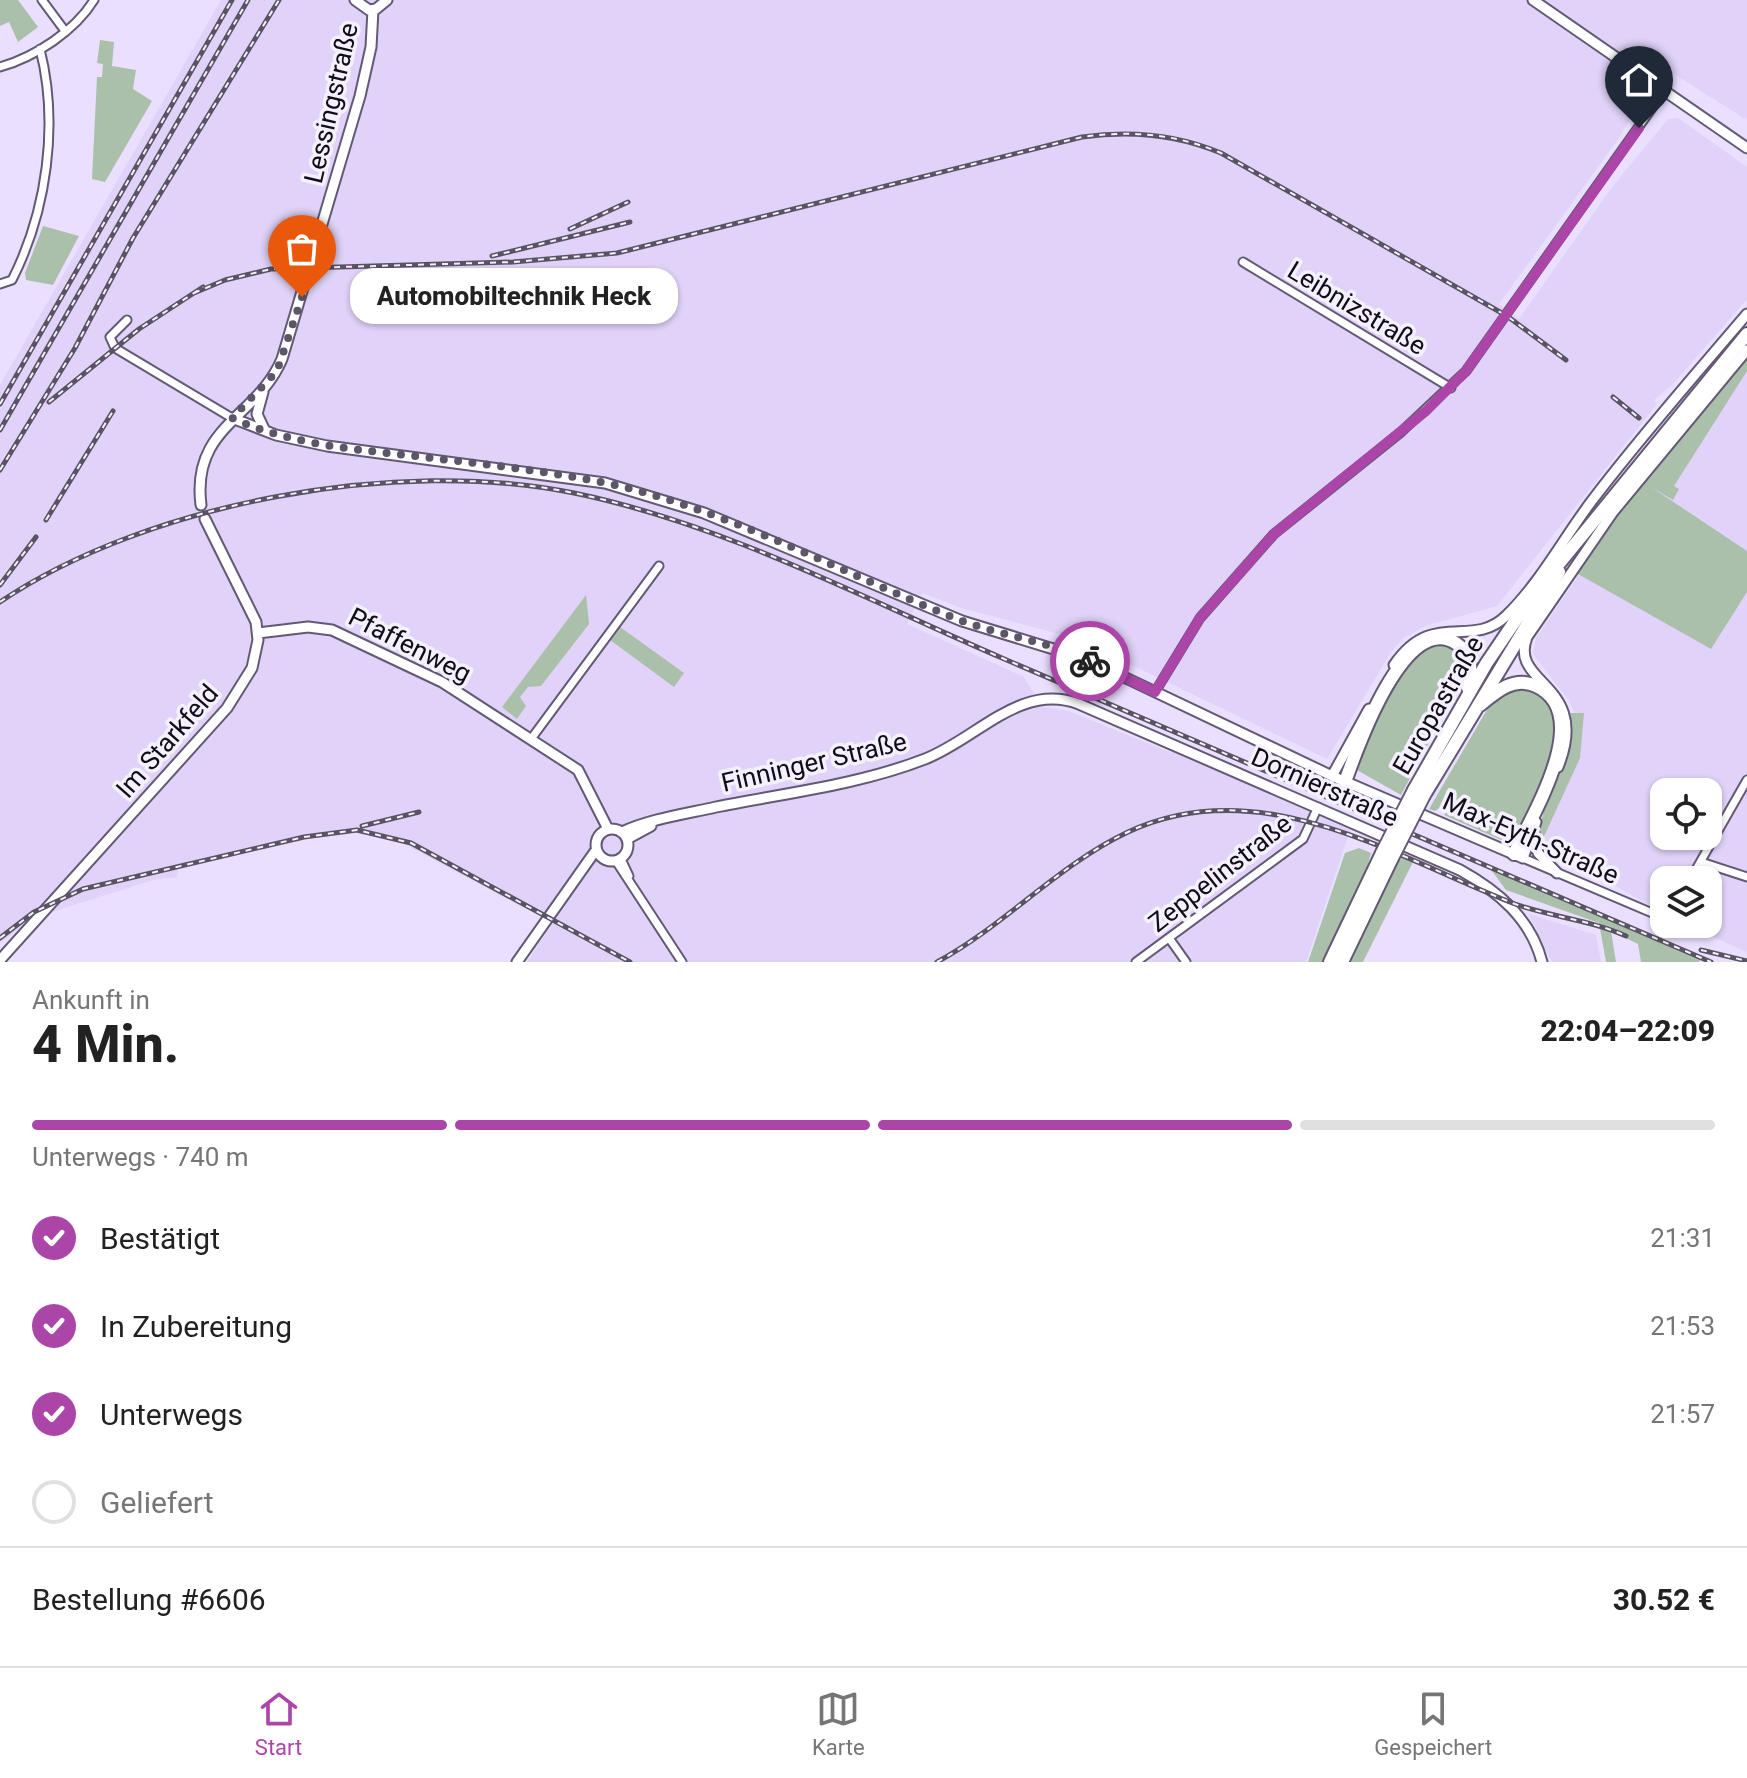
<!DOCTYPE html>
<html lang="de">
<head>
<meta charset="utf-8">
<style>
  body { margin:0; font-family:Roboto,sans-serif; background:#f6f6f6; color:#222; height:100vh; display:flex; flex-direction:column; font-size:30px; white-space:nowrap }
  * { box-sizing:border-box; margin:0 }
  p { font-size:26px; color:#767676 }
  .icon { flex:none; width:44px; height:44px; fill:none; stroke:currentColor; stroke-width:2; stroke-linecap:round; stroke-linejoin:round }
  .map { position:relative; height:962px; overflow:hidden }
  .sheet { display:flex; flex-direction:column; background:#fff; flex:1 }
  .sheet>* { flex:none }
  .controls { position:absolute; left:1650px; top:778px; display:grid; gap:16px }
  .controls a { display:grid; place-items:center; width:72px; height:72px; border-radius:16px; background:#fff; box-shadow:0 2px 6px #0004; font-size:40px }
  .pin { position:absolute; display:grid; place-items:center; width:68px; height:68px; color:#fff; margin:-82px -34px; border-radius:50% 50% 50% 0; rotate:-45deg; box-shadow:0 0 8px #0007 }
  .pin .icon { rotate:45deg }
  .courier { position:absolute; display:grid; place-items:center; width:80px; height:80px; margin:-40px; border:6px solid #ac45a8; border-radius:50%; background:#fff; color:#222; box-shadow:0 2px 10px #0007 }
  .bubble { position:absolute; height:56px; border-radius:24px; background:#fff; box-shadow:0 2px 6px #0004; font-size:26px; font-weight:800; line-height:56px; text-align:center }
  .overview em { font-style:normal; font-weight:800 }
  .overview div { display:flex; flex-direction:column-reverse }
  .overview { display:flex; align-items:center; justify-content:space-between; height:136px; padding:0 32px }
  h1 { font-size:52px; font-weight:800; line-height:60px }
  .bar { display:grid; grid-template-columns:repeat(4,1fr); gap:12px 8px; align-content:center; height:96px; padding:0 32px }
  .bar i { height:10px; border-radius:6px; background:#e0e0e0 }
  .bar .current { background:#ac45a8 }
  .bar p { grid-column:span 4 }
  .line { display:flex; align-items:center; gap:20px; padding:0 32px; border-top:2px solid #e0e0e0 }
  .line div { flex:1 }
  ol { padding:0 32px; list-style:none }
  li { display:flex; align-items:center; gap:24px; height:88px }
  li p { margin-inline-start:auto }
  li .icon { padding:8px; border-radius:50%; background:#ac45a8; color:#fff; stroke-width:4 }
  li:last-child { color:#767676 }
  li i { width:44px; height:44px; border:4px solid #e0e0e0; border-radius:50% }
  .tab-bar { display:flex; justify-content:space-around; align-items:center; height:112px; border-top:2px solid #e0e0e0; background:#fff; font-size:22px; color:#767676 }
  .tab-bar a { display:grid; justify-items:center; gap:4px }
  .tab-bar .current { color:#ac45a8 }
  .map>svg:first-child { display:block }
</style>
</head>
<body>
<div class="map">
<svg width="1747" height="962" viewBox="0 0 1747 962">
  <rect width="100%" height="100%" fill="#eadfff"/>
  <path fill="#e0d2f8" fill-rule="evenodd" d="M221,0H1747V120L1663,67L1616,142L1499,304L1519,319L1610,190L1668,119L1678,118L1747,167V299L1672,385L1654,400L1656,405L1497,606L1425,626L1403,638L1391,652L1327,759L1078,639L961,608L922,593L907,624L1024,677L1042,707L1069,711L1171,753L1173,750L1350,830L1306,962H527L553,923L395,839L343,831L178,865L177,877L153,880L33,918L0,943V385Z
    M1747,363V952L1685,924H1708V880H1664V913L1548,848L1543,829L1580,724L1568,699L1533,654L1536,638L1643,481ZM1664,792H1708V836H1664Z
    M1529,914L1596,935L1601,962H1552Z"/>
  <path fill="#abc0ab" d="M0,0H18L38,27L18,42L9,22L0,26Z
    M100,40L114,42L112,66L136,70L133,89L152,101L105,182L92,179L97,77H102L103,64L97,63Z
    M43,226L79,236L53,285L26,280L25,273Z
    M1747,358V371L1674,486L1679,489L1673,500L1651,487L1747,551V592L1711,649L1578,574L1642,481Z
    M586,595L589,624L541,686L528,687L520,697L526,706L517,719L502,707Z
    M620,627L684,673L674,687L610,640Z
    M1434,641L1461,651V682L1401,795L1355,769L1366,738L1408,661Z
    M1528,688C1589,716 1537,798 1515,839L1501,840L1444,815L1458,795L1435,811L1429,809L1492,701L1509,689Z
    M1570,713H1584L1580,758L1541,843C1536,797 1576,760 1570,713Z
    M1359,848L1371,853L1366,871L1323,962H1308L1345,853Z
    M1396,856L1413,862L1363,962H1346Z
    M1489,867L1702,957L1699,962H1641L1638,944L1611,931L1616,962H1606L1599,923L1506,890Z"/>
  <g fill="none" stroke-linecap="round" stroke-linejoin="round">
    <defs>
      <path id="street" d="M42,0L65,31
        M0,67C35,57 75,31 94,0
        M1243,262L1451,388
        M0,284L12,280C47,211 59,124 40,49
        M127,320L110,337L115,348L232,418
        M1155,692L1200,618L1274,534L1400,433L1466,371L1664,91
        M531,739L659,566
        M1523,858L1664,918
        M621,859L629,876
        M616,861L682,962
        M1701,862L1747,877
        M1690,880L1747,780
        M1169,938L1186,962
        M1136,962L1303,839L1318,807"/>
      <path id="secondary" d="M355,0L369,10L376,9L387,0
        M1533,0L1747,148
        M263,392L257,414L264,429
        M232,418L276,435L327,446L605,483L704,513L962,621L1086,659L1332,776L1523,858L1536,822
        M201,505C191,426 257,418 282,359L360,96L371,47L373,10
        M258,633L308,627L332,630L442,682L578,770L608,829
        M1394,665C1433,608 1471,650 1506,616C1541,582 1564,537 1594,498C1642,435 1695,375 1747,314
        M1558,767C1592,683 1508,685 1527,637L1613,512L1747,350
        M1332,776L1369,709
        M596 845a16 16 0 1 1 32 0a16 16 0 1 1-32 0Z
        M622,832C650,819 685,814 716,807C786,793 858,785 925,759C977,739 1020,682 1079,704L1460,870C1498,891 1531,919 1542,962
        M1534,832L1538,853L1557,873
        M627,839L651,826
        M0,960L227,708L252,668L258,640L256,622L205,519
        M517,962L596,850"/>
      <path id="highway" d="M1480,705C1497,691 1514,676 1536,686C1596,713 1532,815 1514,854
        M1345,782C1357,748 1406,608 1457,644C1474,655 1471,671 1468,688
        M1414,790L1486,664L1530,599L1747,334
        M1424,795L1559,572
        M1330,962L1382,853
        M1342,962L1392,858"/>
    </defs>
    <use href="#street" stroke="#635974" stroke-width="11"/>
    <use href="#secondary" stroke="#635974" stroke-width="13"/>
    <use href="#highway" stroke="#635974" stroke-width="16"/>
    <use href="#street" stroke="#fff" stroke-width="7"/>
    <use href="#secondary" stroke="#fff" stroke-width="9"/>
    <use href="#highway" stroke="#fff" stroke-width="12"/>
    <defs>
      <path id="rail" d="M570,229L628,202
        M492,256L630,222
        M194,293L225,280L271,269L513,262L617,253L1082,137C1131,130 1176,134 1221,153L1507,316L1566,360
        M1613,397L1639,418
        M49,402L139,329L203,287
        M0,404L232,0
        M0,430L248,0
        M0,470L75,348L133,238L279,0
        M46,520L113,411
        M0,585L36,537
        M0,602C148,502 400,457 574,493C724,524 863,598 1002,658C1238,759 1475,861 1711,962
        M362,826L419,812
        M0,938L34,912L83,889L304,837L357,830L411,843L630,962
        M1701,950L1747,961
        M937,962C1004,926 1058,865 1128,832C1260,770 1393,856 1515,904C1551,917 1591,920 1626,936"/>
    </defs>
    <use href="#rail" stroke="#595364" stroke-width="5"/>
    <use href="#rail" stroke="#f4f0fd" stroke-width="2" stroke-dasharray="6" stroke-linecap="butt"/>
    <defs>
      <path id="highway-bridge" d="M1382,853L1414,790
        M1392,858L1424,795"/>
    </defs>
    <use href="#highway-bridge" stroke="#635974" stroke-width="16" stroke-linecap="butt"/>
    <use href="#highway-bridge" stroke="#fff" stroke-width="12"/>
  </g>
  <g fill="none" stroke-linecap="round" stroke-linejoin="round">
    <path stroke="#5d5668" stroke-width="8" stroke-dasharray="0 14.4" d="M302,297L277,371L232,418C285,442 340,448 397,454C465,462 534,469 601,482C723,507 842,573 957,619C1001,636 1048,641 1090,661"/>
    <path stroke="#ac45a8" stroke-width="10" d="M1090,661L1155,692L1200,618L1274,534L1426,411L1466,371L1639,128"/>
  </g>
  <g text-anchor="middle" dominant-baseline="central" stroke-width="7" stroke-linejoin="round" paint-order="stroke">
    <g font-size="26" fill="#110d17" stroke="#f4f0fd">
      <text transform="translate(331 103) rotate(-77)">Lessingstraße</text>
      <text transform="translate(1357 308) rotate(31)">Leibnizstraße</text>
      <text transform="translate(410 645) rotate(27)">Pfaffenweg</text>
      <text transform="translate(1438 705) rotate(-60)">Europastraße</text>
      <text transform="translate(167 741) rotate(-49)">Im Starkfeld</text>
      <text transform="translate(814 762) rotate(-13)">Finninger Straße</text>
      <text transform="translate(1325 787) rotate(24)">Dornierstraße</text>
      <text transform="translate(1531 838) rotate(24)">Max-Eyth-Straße</text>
      <text transform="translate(1220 873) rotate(-38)">Zeppelinstraße</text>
    </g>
  </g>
</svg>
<div class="controls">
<a><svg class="icon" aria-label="locate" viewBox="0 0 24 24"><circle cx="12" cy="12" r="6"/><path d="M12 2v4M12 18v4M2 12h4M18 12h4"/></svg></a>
<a><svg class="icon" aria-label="layers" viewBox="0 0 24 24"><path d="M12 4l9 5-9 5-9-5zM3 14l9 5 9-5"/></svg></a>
</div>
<div class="pin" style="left:302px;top:297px;background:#ea580c"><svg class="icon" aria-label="bag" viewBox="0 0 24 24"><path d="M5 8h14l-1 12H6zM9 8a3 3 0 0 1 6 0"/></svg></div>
<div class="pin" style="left:1639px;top:128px;background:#1f2937"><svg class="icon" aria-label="home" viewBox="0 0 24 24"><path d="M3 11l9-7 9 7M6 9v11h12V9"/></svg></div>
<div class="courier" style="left:1090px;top:661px"><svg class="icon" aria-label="bike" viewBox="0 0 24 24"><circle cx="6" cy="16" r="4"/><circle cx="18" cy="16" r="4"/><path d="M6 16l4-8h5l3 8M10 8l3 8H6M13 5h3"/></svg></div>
<div class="bubble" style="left:350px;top:268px;width:328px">Automobiltechnik Heck</div>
</div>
<section class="sheet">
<div class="overview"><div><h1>4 Min.</h1><p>Ankunft in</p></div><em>22:04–22:09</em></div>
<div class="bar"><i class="current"></i><i class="current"></i><i class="current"></i><i></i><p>Unterwegs · 740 m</p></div>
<ol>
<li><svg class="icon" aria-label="check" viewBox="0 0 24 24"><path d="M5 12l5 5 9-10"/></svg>Bestätigt<p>21:31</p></li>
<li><svg class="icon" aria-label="check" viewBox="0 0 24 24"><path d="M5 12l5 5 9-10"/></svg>In Zubereitung<p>21:53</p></li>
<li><svg class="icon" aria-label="check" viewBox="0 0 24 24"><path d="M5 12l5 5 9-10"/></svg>Unterwegs<p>21:57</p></li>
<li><i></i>Geliefert</li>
</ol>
<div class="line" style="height:104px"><div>Bestellung #6606</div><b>30.52 €</b></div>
</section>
<nav class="tab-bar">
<a class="current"><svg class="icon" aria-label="home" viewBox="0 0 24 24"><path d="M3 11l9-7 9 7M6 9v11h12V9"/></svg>Start</a>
<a><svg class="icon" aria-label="map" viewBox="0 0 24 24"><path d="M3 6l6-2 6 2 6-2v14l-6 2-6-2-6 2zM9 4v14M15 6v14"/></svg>Karte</a>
<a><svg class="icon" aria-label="saved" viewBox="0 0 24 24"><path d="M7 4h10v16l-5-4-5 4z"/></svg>Gespeichert</a>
</nav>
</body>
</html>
